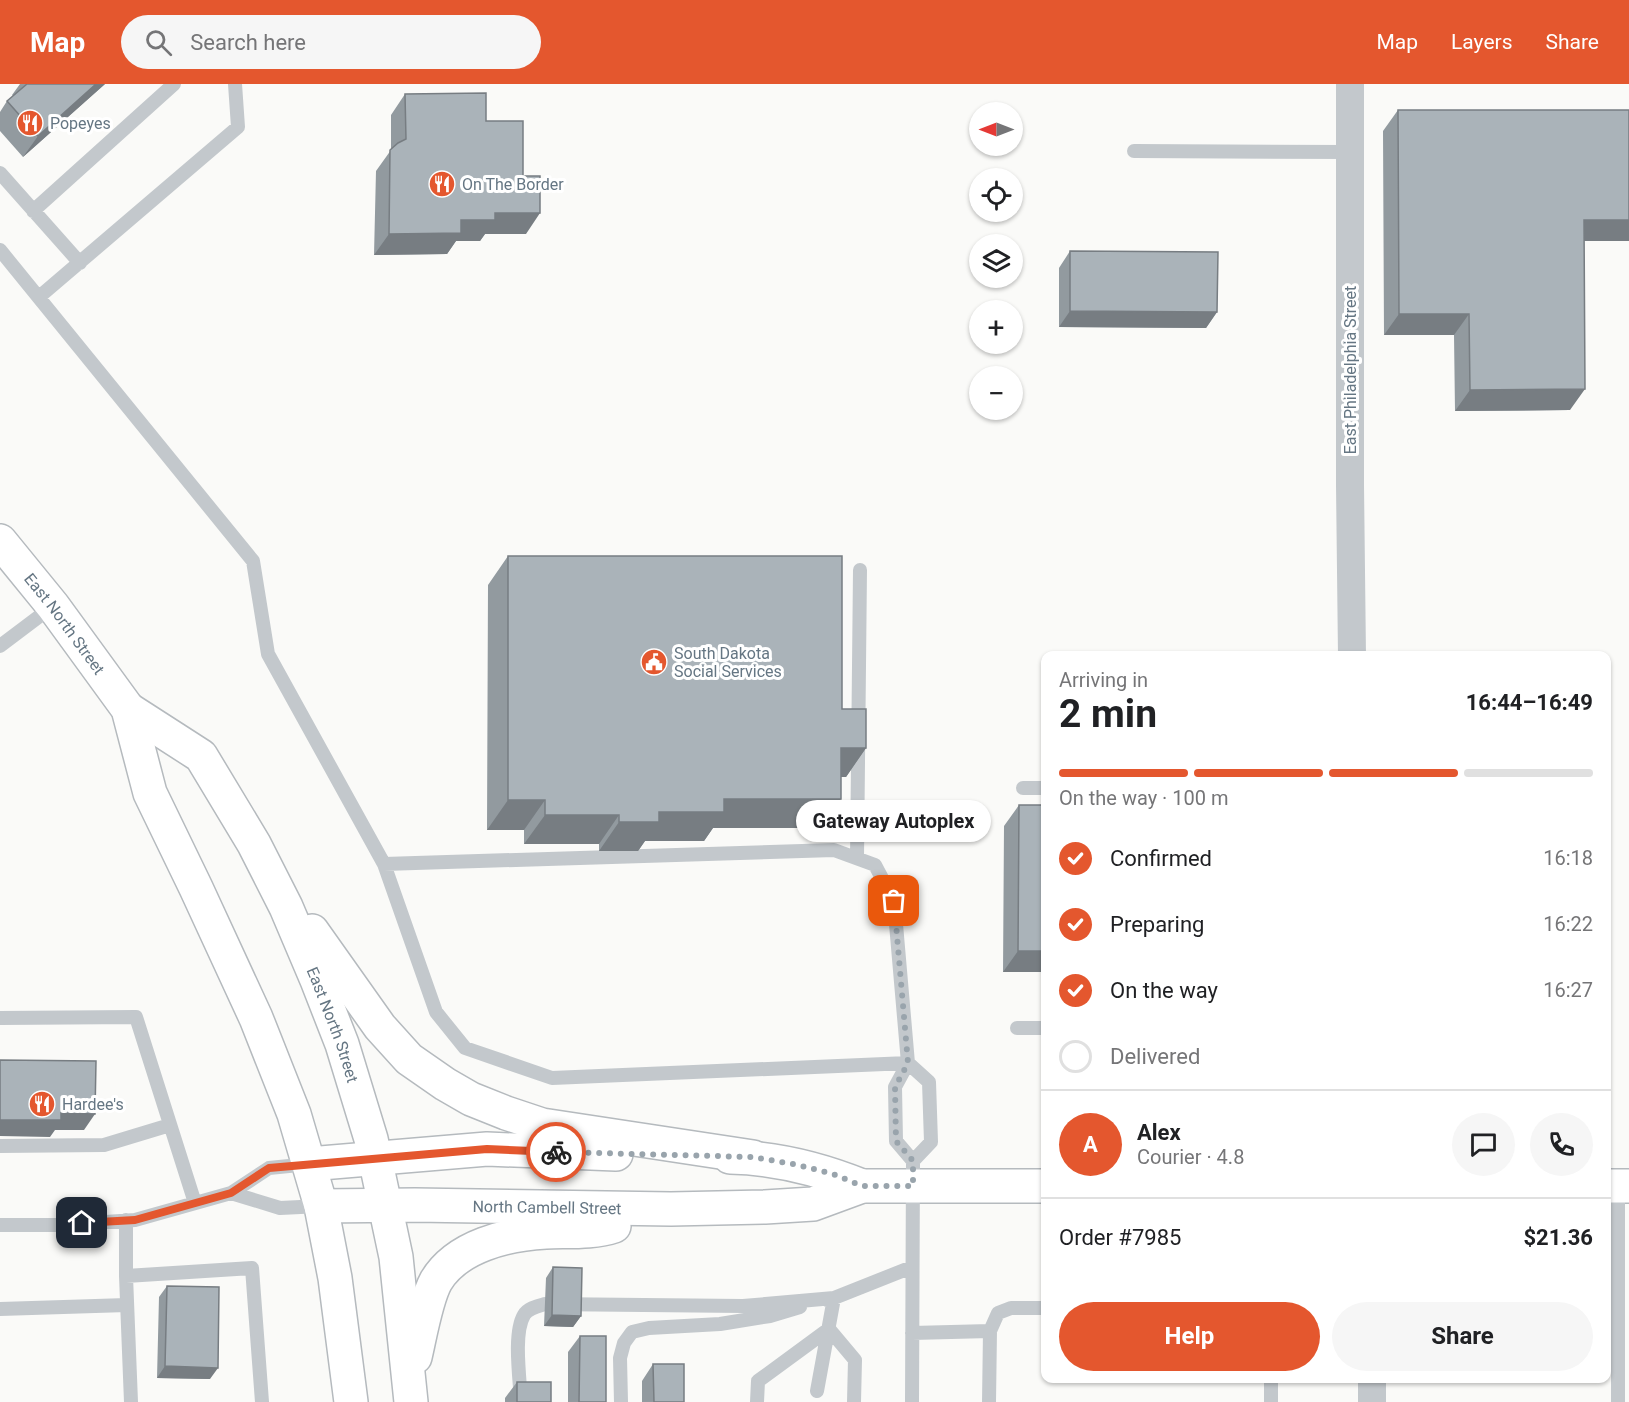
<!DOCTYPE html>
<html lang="en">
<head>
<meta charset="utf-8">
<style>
  body { margin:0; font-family:Roboto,sans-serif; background:#f6f6f6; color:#202124; height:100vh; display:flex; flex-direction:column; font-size:22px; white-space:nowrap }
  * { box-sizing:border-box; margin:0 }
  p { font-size:20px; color:#757577 }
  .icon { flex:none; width:33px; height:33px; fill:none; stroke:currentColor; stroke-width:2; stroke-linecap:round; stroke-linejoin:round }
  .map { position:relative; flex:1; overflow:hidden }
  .panel { position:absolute; left:1041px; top:567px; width:570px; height:732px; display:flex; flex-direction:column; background:#fff; border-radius:12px; box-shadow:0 2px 4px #0004 }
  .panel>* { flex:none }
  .needle { width:39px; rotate:270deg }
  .fabs { position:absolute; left:969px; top:18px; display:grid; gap:12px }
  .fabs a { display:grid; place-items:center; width:54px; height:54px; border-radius:50%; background:#fff; box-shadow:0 2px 4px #0004; font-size:30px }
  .pin { position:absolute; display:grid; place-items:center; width:51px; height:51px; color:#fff; margin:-26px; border-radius:12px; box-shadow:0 3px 9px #0006 }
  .courier { position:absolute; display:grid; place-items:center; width:60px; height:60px; margin:-30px; border:4px solid #e4572e; border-radius:50%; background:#fff; color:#222; box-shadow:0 2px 8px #0007 }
  .bubble { position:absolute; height:42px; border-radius:21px; background:#fff; box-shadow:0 2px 4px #0004; font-size:20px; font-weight:700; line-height:42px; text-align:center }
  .head em { font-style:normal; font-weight:700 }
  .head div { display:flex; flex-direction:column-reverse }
  .head { display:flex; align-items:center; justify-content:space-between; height:102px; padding:0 18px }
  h1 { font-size:39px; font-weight:700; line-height:45px }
  .bar { display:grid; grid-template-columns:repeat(4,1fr); gap:9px 6px; align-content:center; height:72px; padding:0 18px }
  .bar i { height:8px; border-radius:4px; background:#e0e0e0 }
  .bar .on { background:#e4572e }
  .bar p { grid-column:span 4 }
  .line { display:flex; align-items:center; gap:15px; padding:0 18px; border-top:2px solid #e0e0e0 }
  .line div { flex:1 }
  .round { display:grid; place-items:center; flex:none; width:63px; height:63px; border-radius:32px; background:#f6f6f6 }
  ol { padding:0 18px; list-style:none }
  li { display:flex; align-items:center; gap:18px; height:66px }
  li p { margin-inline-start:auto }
  li .icon { padding:6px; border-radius:50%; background:#e4572e; color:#fff; stroke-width:4 }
  li:last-child { color:#757577 }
  li i { width:33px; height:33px; border:3px solid #e0e0e0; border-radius:50% }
  .action { display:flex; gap:12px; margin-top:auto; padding:12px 18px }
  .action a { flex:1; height:69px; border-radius:36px; background:#e4572e; color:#fff; font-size:24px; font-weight:700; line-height:69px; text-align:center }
  .action a+a { background:#f6f6f6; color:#202124 }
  header { display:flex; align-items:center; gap:36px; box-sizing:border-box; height:84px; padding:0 30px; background:#e4572e; color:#fff }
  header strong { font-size:28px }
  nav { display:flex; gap:33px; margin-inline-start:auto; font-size:21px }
  .search { width:420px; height:54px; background:#f6f6f6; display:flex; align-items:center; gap:15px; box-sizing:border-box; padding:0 21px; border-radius:33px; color:#757577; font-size:22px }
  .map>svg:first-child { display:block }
</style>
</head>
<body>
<header>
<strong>Map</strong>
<div class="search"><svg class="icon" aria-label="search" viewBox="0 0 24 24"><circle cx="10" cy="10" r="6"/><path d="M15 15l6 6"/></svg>Search here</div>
<nav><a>Map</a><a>Layers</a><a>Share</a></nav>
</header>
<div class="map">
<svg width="1629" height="1318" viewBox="0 0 1629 1318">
  <rect width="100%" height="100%" fill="#fafaf8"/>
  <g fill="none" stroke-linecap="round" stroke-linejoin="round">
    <defs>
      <g id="primary">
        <path id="s1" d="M0,457L53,522L128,625L150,709L196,804L256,934L294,1030L321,1122L335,1194L351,1318"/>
        <path id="s2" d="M128,625L201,672L254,760L286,823L317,896L342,960L371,1055L396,1173L411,1318"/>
        <path d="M312,847L380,943L409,975L445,1000L471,1015L506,1029L542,1041L753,1073"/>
        <path d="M730,1073C776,1074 820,1085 862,1102"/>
        <path d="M309,1080L487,1065L616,1070"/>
        <path d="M1606,1102H1629"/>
        <path id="s3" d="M321,1122L415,1121L671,1125L765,1123L813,1120L862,1102H1046"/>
        <path d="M415,1273C420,1252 426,1215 436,1197C457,1162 507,1150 546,1148C567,1147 593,1149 614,1142"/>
      </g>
    </defs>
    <use href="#primary" stroke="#b5babe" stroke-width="36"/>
    <path stroke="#c3c8cc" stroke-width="14" d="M1134,67L1350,68
      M0,89L80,179
      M33,127L174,0
      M0,166L253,477L268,570L384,780L834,766L875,781L894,817L908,979L895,1003L896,1057L913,1077L912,1318
      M39,213L238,43L235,0
      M0,562L53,522
      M1023,704H1046
      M857,774L860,486
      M384,780L436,928L465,964L552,994L908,979L929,998L931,1058L913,1077
      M0,934L136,933L195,1119
      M1017,944H1046
      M0,1062L104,1061L170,1041
      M231,1109L280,1124L321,1122
      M126,1136V1192L131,1318
      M0,1141H61L135,1136L231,1109L269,1084L309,1080
      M126,1192L252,1184L262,1318
      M0,1225L127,1221
      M829,1245L855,1276L854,1318
      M912,1249L990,1247L998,1229L1011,1224H1046
      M817,1307L834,1214L827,1216
      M521,1318C520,1296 513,1249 524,1231C528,1224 538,1222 545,1220L743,1222L834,1214L912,1183
      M621,1318L620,1274L624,1259L632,1248L649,1244L720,1240L770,1232L800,1223
      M757,1318L758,1297L829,1245
      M989,1318L990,1247
      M1271,1318V1294
      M1618,1318V1102"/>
    <path stroke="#c3c8cc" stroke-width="28" d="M1350,0V401L1352,572
      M1372,1294V1318"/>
    <use href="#primary" stroke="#fff" stroke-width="33"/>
  </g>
  <path fill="#929a9f" d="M20,0H105L23,73L0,47V28L7,17L13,12L12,11Z
    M405,10L486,37L523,92L526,150H485L480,157H456L447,170L374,171L376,87L391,66V31Z
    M1398,26L1629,157H1584L1570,326L1455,327L1454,251H1384L1383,47Z
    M1070,167L1217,228L1206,244L1059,243V184Z
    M508,472L842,625L866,664L846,693H841L820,744H713L704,757H645L638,767H599V760H524V746H487L488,501Z
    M1019,721L1046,888H1003L1004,742Z
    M553,1183L581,1232L573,1243L544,1242L546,1194Z
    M167,1202L210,1295L157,1294L159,1213Z
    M580,1252L606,1318H568V1268Z
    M653,1280L684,1318H642V1297Z
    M517,1298L551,1318H505V1314Z"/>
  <path fill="#777d82" d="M96,0H105L23,73L38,52Z
    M495,129H540L526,150H485L480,157H456L447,170L374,171L389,150Z
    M1584,136H1629V157H1569Z
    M1070,227L1217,228L1206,244L1059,243Z
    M1399,230H1469L1454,251H1384Z
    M1585,305L1570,326L1455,327L1470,306Z
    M841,664H866L846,693H820Z
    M724,715H841L820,744H713L704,757H645L638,767H599L619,738L659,728Z
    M508,716H545L524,746H487Z
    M545,731H619L599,760H524Z
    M1018,867H1046V888H1003Z
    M61,1029L95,1030L84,1046H55L50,1053L0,1052V1036Z
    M552,1231L581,1232L573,1243L544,1242Z
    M165,1282L218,1284L210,1295L157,1294Z"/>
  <path fill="#aab3b9" stroke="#777d82" stroke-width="1.5" d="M27,0H96L38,52L7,17Z
    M486,9V37H523V92H540V129H495V136H461V149L389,150L390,66L398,59L406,55L405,10Z
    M1398,26H1629V136H1584L1585,305L1470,306L1469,230H1399Z
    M1070,167L1218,168L1217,228L1070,227Z
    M508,472H842V625H866V664H841V715H724V728H659V738H619V731H545V716H508Z
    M1019,721H1046V867H1018Z
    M0,976L96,977L95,1030L61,1029V1036H0Z
    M553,1183L582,1184L581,1232L552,1231Z
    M167,1202L219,1203L218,1284L165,1282Z
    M580,1252H606V1318H579Z
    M653,1280H684V1318H654Z
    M517,1298H551V1318H517Z"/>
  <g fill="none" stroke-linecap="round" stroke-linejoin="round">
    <path stroke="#99a4ac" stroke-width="6" stroke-dasharray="0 10.8" d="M556,1068L753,1073L798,1081L833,1090L862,1102H913V1077L896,1057L895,1003L908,979L894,817"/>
    <path stroke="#e4572e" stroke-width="8" d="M82,1139L135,1136L231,1109L269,1084L487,1065L556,1068"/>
  </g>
  <defs>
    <symbol id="restaurant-disc" viewBox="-11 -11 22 22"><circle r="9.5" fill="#e4572e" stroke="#fff"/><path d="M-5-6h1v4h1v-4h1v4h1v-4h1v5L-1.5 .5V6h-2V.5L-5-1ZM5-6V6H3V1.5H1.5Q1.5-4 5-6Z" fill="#fff"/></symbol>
    <symbol id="civic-disc" viewBox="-11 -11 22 22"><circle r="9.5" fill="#e4572e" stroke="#fff"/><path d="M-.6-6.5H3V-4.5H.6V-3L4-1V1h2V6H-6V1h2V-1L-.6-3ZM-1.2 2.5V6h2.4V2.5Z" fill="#fff"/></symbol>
  </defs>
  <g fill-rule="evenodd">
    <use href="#restaurant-disc" x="15" y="24" width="30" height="30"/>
    <use href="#restaurant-disc" x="427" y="85" width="30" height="30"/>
    <use href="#civic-disc" x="639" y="563" width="30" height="30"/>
    <use href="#restaurant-disc" x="27" y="1005" width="30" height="30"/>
  </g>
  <g text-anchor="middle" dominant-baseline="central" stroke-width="6" stroke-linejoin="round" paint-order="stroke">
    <g font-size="16" fill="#657683" stroke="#fff" text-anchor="start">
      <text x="50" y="39">Popeyes</text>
      <text x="462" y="100">On The Border</text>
      <text x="674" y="569">South Dakota<tspan x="674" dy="18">Social Services</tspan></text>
      <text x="62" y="1020">Hardee's</text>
    </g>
    <g font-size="16" fill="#657683" stroke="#fff">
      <text transform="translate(1350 286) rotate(-90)">East Philadelphia Street</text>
      <text stroke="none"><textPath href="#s1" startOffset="105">East North Street</textPath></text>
      <text stroke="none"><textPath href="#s2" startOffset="387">East North Street</textPath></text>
      <text stroke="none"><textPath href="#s3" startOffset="226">North Cambell Street</textPath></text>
    </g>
  </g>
</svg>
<div class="fabs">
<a><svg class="needle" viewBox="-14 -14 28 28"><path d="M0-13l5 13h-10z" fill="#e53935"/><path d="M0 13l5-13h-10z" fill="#757577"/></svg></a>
<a><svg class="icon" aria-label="locate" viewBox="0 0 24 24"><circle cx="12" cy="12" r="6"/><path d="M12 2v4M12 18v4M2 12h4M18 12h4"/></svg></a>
<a><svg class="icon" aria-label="layers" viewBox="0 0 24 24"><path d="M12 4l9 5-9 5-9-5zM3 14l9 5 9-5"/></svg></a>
<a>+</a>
<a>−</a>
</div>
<div class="pin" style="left:894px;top:817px;background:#ea580c"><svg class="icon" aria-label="bag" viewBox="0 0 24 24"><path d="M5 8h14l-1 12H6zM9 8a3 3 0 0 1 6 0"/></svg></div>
<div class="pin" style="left:82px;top:1139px;background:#1f2937"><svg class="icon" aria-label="home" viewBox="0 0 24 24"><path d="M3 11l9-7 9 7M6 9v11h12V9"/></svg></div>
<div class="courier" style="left:556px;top:1068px"><svg class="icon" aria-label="bike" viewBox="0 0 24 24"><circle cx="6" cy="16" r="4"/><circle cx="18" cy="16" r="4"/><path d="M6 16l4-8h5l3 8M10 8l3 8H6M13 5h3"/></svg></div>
<div class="bubble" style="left:796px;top:716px;width:195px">Gateway Autoplex</div>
<section class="panel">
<div class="head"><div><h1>2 min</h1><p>Arriving in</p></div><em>16:44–16:49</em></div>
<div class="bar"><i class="on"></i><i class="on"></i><i class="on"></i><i></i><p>On the way · 100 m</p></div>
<ol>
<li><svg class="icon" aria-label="check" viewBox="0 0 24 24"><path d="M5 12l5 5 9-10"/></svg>Confirmed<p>16:18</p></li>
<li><svg class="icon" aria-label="check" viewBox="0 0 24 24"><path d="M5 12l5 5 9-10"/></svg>Preparing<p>16:22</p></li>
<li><svg class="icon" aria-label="check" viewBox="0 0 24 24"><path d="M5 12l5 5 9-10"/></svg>On the way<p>16:27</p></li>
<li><i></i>Delivered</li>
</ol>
<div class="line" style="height:108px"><b class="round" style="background:#e4572e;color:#fff">A</b><div><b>Alex</b><p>Courier · 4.8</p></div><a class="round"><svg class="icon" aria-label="chat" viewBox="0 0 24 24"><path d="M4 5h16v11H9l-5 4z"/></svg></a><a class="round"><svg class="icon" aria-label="phone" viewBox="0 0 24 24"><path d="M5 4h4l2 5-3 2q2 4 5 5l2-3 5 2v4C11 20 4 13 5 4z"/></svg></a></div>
<div class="line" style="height:78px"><div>Order #7985</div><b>$21.36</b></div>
<div class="action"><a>Help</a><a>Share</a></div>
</section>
</div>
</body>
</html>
